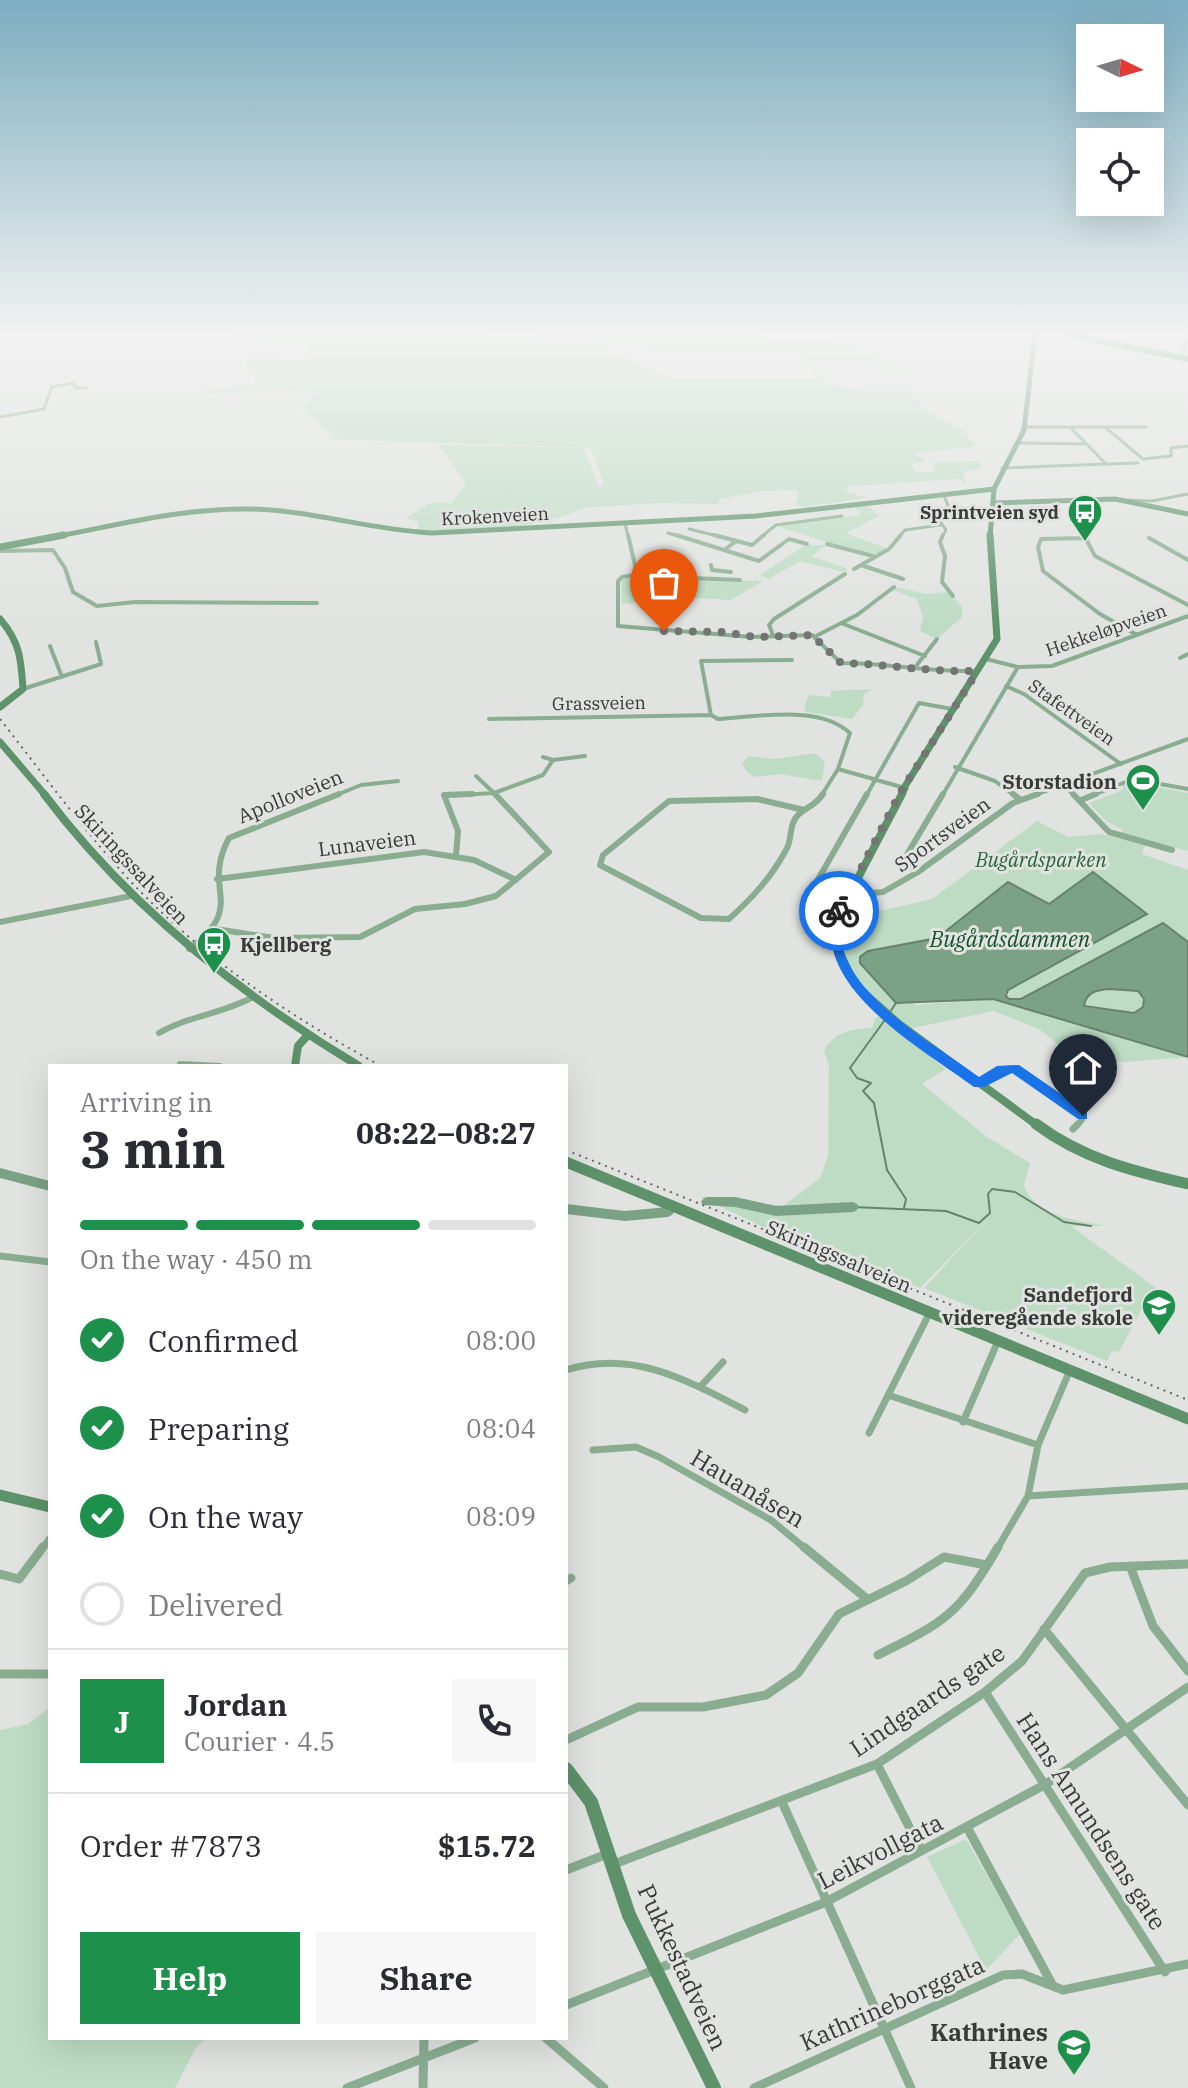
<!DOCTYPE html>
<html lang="en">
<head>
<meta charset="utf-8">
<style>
  body { margin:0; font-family:"IBM Plex Serif",serif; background:#f7f7f7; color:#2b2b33; height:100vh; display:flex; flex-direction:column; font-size:30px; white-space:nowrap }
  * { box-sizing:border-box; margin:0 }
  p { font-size:26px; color:#7c7c81 }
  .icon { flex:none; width:44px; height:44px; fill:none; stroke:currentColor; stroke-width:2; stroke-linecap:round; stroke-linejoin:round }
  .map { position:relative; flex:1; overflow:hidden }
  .details { position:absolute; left:48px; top:1064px; width:520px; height:976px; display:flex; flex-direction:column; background:#fff; border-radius:0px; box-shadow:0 8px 32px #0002 }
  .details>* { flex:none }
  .needle { width:52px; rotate:95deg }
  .tools { position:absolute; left:1076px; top:24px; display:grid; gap:16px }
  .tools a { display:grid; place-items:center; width:88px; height:88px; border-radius:0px; background:#fff; box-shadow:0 8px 32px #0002; font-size:40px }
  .pin { position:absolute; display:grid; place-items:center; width:68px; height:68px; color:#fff; margin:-82px -34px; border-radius:50% 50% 50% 0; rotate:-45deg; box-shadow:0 0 8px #0007 }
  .pin .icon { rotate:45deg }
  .courier { position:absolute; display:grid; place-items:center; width:80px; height:80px; margin:-40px; border:6px solid #1a73e8; border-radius:50%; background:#fff; color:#222; box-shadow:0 2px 10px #0007 }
  .overview em { font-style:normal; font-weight:800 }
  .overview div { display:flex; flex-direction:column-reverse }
  .overview { display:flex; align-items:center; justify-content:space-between; height:136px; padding:0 32px }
  h1 { font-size:52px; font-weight:800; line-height:60px }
  .bar { display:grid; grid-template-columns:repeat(4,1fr); gap:12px 8px; align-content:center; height:96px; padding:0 32px }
  .bar i { height:10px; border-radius:6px; background:#e1e1e2 }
  .bar .on { background:#1d914c }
  .bar p { grid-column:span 4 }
  .line { display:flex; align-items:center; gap:20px; padding:0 32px; border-top:2px solid #e1e1e2 }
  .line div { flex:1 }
  .round { display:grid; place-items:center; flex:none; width:84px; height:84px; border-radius:0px; background:#f7f7f7 }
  ol { padding:0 32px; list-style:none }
  li { display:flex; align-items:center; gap:24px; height:88px }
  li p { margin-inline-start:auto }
  li .icon { padding:8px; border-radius:50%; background:#1d914c; color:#fff; stroke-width:4 }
  li:last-child { color:#7c7c81 }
  li i { width:44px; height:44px; border:4px solid #e1e1e2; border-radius:50% }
  .button { display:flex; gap:16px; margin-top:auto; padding:16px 32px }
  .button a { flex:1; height:92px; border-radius:0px; background:#1d914c; color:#fff; font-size:32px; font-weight:800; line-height:92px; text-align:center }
  .button a+a { background:#f7f7f7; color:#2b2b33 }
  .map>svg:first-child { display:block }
</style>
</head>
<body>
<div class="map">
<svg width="1188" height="2088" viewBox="0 0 1188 2088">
  <rect width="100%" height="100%" fill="#e0e3e0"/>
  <path fill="#bedcc4" d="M220,334H480L605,348L669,378L816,379L818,376L812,370L816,369L824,377L823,383L868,392L906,391L927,411L963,430L976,446L914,453L927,462L913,463L912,468L917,473L936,471L932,463L978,461L982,468L963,471L966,484L960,479L850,486L845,491L867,498L802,507L796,504L799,493L797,490L762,491L720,499L718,504L660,503L582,508C543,530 462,532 417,530L419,523L406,518L430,503H452L466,483L438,445L584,448L599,487L604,484L591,448L327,439L332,434L302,409L317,392L266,390L184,394L253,385L257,378L246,369V359L303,360L312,357L307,344L263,342Z
    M525,334H760L768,343H831L865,350L902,374L874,361L797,362L809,355L812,349L691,352Z
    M866,504L879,516L846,533L889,549L873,556L781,528L783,524L860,515L854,506Z
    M806,545H827L811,556L848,569L843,572L800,561L769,579L760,575Z
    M654,572L666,578L763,581L731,600L680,597L622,604L621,580Z
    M897,587L926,594L948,592L962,607V617L937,639L920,631L923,617L917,599L893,590Z
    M872,689L864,694L863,705L852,719L806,712L804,707L809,695L831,697V691Z
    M815,753L825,762L822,781L780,774L756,777L748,773L742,764L749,756L774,759Z
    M1134,782L1188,793V851L1121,834L1123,830L1106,821L1089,803L1123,790L1122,786Z
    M1037,821L1068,837L1100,834L1145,844L1142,854L1188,870V942L1162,923L1021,999H1009L1008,990L1147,913L1055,900L1049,904L1008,883L937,938L868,951L915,1005L993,999L1188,1057L1125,1062L1071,1055L1039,1029L994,1011L898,1031L946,1069L922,1084L987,1137L1030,1163L1024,1185C1031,1216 1081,1221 1106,1226H1071L1156,1288L1157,1294L1145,1303L1119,1352L1112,1351L1107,1361L924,1288L990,1217L920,1288L761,1226L699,1196L783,1206L820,1178L828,1156L829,1065L824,1051C833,1032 852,1029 872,1028L875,1019L885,1011C859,984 839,960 841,920L932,899Z
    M1110,989L1138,991L1145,999L1143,1007L1135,1013L1084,1006C1086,991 1097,990 1110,989Z
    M50,1707V2038H206L195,2049L175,2088H0V1730L28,1724Z
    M966,1839L1020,1934L986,1970L927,1857Z"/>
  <path fill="#7ba284" stroke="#67836e" stroke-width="2" fill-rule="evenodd" d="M1093,872L1147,914L1008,990L1006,996L1009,999H1021L1163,923L1188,942V1057L993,999L896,1003L860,963V957L868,951L937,938L1008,882L1049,904ZM1110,989L1138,991L1144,999L1143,1007L1134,1013L1084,1006C1086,991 1098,990 1110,989Z"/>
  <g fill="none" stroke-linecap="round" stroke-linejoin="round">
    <path stroke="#67836e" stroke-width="2" d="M890,1012L896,1003
      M887,1017L850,1068L857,1078L871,1083L863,1091L874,1103L887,1170L906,1199L904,1208
      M853,1207L946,1211L979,1223L990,1213L988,1194L992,1189L1015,1192L1064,1222L1091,1226"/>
    <path fill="#7ba284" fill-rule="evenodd" d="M0,1168L50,1181V1191L0,1178Z
      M707,1197H735L776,1206L853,1202L857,1204L859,1207L857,1210L853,1212L776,1216L735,1207L703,1205L701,1202L703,1199Z
      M566,1204L625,1211L668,1207L672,1209L674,1212L672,1215L668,1217L625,1221L566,1214Z"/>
    <path stroke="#8aad91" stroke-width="3" d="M1179,356L1187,337
      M0,417L44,409L52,387L73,383L77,388H86
      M1024,427H1146
      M1071,428L1106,464L1138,463
      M1106,428L1143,459L1171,456V448L1188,446
      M1018,443L1086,444
      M1002,468L1106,464
      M1071,500L1084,537
      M1127,500L1152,501L1188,494
      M625,523L628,537
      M689,529L722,537
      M668,533L682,537
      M761,537L776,525L842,516
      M899,537L905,530L940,525
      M942,537L946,530L941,523L948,505L943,494"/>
    <path stroke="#8aad91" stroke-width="4" d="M628,535L637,574
      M676,535L724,550L735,542
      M714,535L752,545L764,535
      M943,535L940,542L945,556L942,582L953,596
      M1084,535L1095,556L1188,605
      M1085,538L1041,539L1038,547L1043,571L1100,614L1137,635
      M1149,538L1188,560
      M827,544L873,556
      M724,550L759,561L789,539L807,544
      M0,551L53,550L65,568L73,592L97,606L135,602L317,603
      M711,565L712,570L731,572
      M861,565L903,579
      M854,569L889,549L901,535
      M656,571L674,568L676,558L671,554
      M740,580L668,577L656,571L622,577L618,581V626L751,637L812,635L841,663C886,663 928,672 973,671
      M841,623L925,656
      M773,635L769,625L774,619L845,574
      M816,636L857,615L894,587
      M50,646L62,677
      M1180,658L1188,654
      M986,659L1018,667L1052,666L1188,616
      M792,660L701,661L711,715L718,719C757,717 819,704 850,733L838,769L905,788
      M913,670L937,639
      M1006,686L1024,694L1121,764
      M23,689L101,664L96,642
      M489,719L711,715
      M543,757L553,760L585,756
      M955,767L995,781L1015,796
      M476,776L494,793L543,775L553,760
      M1062,785L1076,796
      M334,796L361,785L398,781
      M444,796L494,793L497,796
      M821,796L838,769
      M866,796L919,703L952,709
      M942,796L1018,667
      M1032,796L1188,739
      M1091,796L1133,779L1188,789"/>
    <path stroke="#8aad91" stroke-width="6" d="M867,794L816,883L858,894L883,892L918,872L1013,803L1038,794
      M1013,794L1021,800
      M1073,794L1109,832L1172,850
      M1081,800L1096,794
      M804,810L757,799L669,801L603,855L600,865L701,918L729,919C752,898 771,878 786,850C793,839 788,824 799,814C808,806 815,806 823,794
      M456,856L458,831L444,795L472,794
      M918,872L906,863V856L943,794
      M217,879L424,852L474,860L516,880
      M0,922L131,896
      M216,929L274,938L360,937L415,909L465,904L496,896L549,852L495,794
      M189,949C249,904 200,892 229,838L339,794
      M159,1033C188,1016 221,1014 251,998
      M180,1064L220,1066
      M979,1084L1002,1069L1014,1068L1080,1113L1082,1120L1076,1126"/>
    <path stroke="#8aad91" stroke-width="7" d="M1073,1129L1078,1124
      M0,1256L50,1262
      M566,1370C632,1349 687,1380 745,1410
      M700,1387L723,1362
      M888,1395L1038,1445
      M963,1422L998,1341
      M869,1433L930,1312
      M593,1450L636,1447L659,1457L771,1520L806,1549
      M1028,1496L1188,1486
      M42,1549L50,1538
      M997,1549L1028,1496L1038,1445L1070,1370"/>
    <path stroke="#8aad91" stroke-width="9" d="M804,1547L867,1599
      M1130,1566L1153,1626L1188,1671
      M0,1574L19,1579L43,1547
      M566,1581L571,1578
      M1044,1629L1188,1805
      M878,1655C947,1621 959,1614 998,1547
      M0,1674H50
      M985,1692L1165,1972
      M566,1740L638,1707H703L766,1695L798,1673L839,1614L906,1581L944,1557L987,1565
      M877,1764L921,1850
      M782,1802L911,2088
      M968,1829L1052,1984
      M614,1864L877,1764L985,1692L1022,1661L1085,1573L1110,1567L1188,1564
      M566,1870L607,1854
      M566,2005L826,1902L1046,1784L1188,1687
      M546,2038L604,2088
      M347,2088L475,2038
      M423,2088L424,2038
      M754,2088L1003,1975L1022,1974L1063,1990L1188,1964"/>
    <path stroke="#5d926a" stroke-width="5" d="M996,503L1115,499L1188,514
      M54,537C118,525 182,508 249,509C311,510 370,530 432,533L756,516L994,489
      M990,537L994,489L1024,430L1035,334"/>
    <path stroke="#5d926a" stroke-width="7" d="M0,547L64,535
      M0,619C20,642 21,659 23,689L0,707
      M0,742L46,796
      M902,791L997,639L990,535
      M901,796L905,788"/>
    <path stroke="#5d926a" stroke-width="8" d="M44,794C129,907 239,994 359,1066
      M902,794L838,916L837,947L855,985L899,1024L1038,1126
      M295,1066L298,1046L307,1036"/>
    <path stroke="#5d926a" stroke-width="11" d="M1036,1124C1083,1159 1132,1171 1188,1184
      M566,1162L1188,1419
      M0,1495L50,1507"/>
    <path stroke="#5d926a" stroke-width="14" d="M566,1769L591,1802L629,1915L714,2088"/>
    <path stroke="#397e4e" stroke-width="6" d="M1067,334L1188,359"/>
    <path stroke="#656665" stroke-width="2" stroke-dasharray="2 5" stroke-linecap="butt" d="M0,719C44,775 86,834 135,886C206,960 291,1017 381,1066
      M566,1150L1188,1400"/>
  </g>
  <linearGradient id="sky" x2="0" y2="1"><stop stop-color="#7cadc0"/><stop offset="0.53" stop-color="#f1f2f1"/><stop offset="1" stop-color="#f1f2f1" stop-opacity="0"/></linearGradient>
  <rect width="1188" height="626" fill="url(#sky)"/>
  <path fill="#1a73e8" d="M835,908L845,911C844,921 841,932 842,942C849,997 937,1046 979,1077L997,1066L1019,1065L1087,1112V1119H1078L1012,1073L984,1087H974C923,1049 807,986 835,908Z"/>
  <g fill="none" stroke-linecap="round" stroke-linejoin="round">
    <path stroke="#737573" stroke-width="8" stroke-dasharray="0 14.4" d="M664,631L722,632L755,637L812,635L841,663C886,664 928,672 973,671L972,680L900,793L839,911"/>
  </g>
  <defs>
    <symbol id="bus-pin" viewBox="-11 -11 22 30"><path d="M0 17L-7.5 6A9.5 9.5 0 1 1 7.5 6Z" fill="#1d914c" stroke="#e0e3e0"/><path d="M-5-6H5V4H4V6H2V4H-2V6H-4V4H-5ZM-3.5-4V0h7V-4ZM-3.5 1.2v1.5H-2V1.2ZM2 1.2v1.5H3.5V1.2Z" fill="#fff"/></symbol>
    <symbol id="stadium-pin" viewBox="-11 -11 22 30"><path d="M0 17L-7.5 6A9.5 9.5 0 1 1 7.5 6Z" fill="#1d914c" stroke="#e0e3e0"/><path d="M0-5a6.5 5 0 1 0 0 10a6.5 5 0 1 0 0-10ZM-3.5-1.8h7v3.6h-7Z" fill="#fff"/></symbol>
    <symbol id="school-pin" viewBox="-11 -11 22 30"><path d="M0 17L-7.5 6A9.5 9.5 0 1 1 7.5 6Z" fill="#1d914c" stroke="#e0e3e0"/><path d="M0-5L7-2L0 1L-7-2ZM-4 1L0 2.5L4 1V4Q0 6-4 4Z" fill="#fff"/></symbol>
  </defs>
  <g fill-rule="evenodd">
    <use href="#bus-pin" x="1065" y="492" width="40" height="54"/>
    <use href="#stadium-pin" x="1123" y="761" width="40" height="54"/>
    <use href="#bus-pin" x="194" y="924" width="40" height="54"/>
    <use href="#school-pin" x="1139" y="1286" width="40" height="54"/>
    <use href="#school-pin" x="1054" y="2026" width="40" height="54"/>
  </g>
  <g text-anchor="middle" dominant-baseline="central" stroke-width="6" stroke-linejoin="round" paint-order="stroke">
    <g font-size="18" font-weight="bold" fill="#393a39" stroke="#e0e3e0" text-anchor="end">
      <text x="1059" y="512">Sprintveien syd</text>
    </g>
    <g font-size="18" fill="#393a39" stroke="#e0e3e0">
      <text transform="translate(495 516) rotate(-3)">Krokenveien</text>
      <text transform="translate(1106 630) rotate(-19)">Hekkeløpveien</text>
      <text transform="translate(599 703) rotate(-1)">Grassveien</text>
      <text transform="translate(1072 712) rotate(35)">Stafettveien</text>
    </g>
    <g font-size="20" font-weight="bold" fill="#393a39" stroke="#e0e3e0" text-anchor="end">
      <text x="1117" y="781">Storstadion</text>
      <text x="240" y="944" text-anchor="start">Kjellberg</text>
      <text x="1133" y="1294">Sandefjord<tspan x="1133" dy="23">videregående skole</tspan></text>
    </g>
    <g font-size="20" fill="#393a39" stroke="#e0e3e0">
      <text transform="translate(290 796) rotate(-22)">Apolloveien</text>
      <text transform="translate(942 834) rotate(-36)">Sportsveien</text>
      <text transform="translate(367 843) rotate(-7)">Lunaveien</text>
      <text transform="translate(132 864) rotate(47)">Skiringssalveien</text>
      <text transform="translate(839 1256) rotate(23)">Skiringssalveien</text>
    </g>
    <g font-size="20" font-style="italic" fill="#28643b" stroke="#e0e3e0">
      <text x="1041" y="859">Bugårdsparken</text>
    </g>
    <g font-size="22" font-style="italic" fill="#13522a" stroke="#e0e3e0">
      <text x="1010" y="938">Bugårdsdammen</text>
    </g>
    <g font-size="24" fill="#393a39" stroke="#e0e3e0">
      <text transform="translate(748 1488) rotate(31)">Hauanåsen</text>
      <text transform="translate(927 1700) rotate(-34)">Lindgaards gate</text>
      <text transform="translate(1092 1821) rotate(57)">Hans Amundsens gate</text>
      <text transform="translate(880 1851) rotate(-27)">Leikvollgata</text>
      <text transform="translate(683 1967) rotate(65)">Pukkestadveien</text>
      <text transform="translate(892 2003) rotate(-24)">Kathrineborggata</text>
    </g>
    <g font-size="24" font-weight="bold" fill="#393a39" stroke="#e0e3e0" text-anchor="end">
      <text x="1048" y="2032">Kathrines<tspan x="1048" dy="28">Have</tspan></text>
    </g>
  </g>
</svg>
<div class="tools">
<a><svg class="needle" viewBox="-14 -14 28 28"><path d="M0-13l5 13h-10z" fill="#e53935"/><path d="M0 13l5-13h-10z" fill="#7c7c81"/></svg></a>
<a><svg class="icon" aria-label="locate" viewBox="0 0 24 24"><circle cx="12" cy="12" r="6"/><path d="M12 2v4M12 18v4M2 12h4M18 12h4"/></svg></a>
</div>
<div class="pin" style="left:664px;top:631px;background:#ea580c"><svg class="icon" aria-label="bag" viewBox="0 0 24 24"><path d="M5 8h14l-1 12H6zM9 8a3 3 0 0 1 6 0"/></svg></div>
<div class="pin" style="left:1083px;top:1116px;background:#1f2937"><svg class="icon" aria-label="home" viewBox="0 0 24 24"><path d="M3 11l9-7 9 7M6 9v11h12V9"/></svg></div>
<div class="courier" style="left:839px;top:911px"><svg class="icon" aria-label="bike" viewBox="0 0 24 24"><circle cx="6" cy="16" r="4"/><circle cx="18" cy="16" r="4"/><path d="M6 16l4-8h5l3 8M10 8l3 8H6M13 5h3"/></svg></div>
<section class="details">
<div class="overview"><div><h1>3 min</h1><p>Arriving in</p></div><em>08:22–08:27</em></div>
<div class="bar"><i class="on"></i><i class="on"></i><i class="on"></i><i></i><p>On the way · 450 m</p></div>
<ol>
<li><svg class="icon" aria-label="check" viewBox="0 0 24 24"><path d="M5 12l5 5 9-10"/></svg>Confirmed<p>08:00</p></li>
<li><svg class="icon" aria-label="check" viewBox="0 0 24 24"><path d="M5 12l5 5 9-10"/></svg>Preparing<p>08:04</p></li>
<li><svg class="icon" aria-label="check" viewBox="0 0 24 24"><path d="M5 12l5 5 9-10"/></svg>On the way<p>08:09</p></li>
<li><i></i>Delivered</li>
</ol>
<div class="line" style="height:144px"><b class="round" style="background:#1d914c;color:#fff">J</b><div><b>Jordan</b><p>Courier · 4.5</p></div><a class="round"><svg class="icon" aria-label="phone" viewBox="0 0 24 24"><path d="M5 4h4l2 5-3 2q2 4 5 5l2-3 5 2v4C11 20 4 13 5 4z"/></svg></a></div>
<div class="line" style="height:104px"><div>Order #7873</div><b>$15.72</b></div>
<div class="button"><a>Help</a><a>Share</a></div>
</section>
</div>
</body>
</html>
